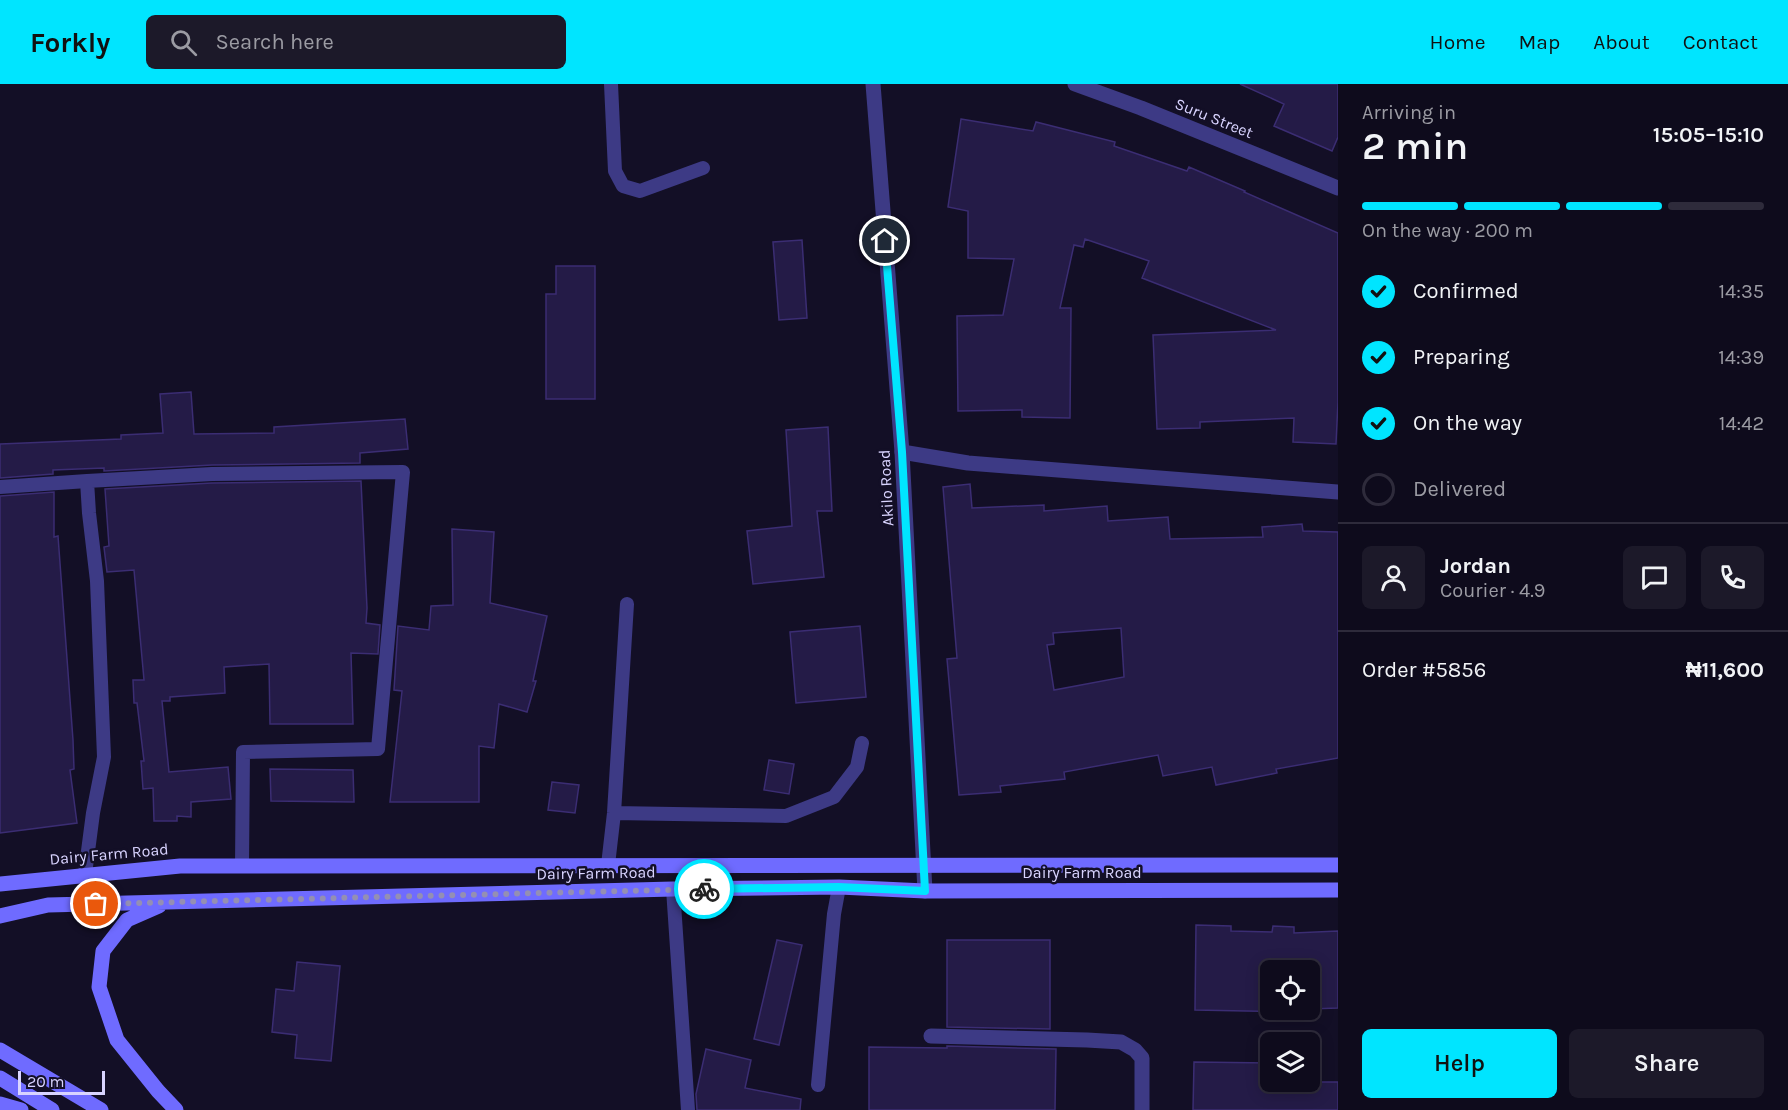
<!DOCTYPE html>
<html lang="en">
<head>
<meta charset="utf-8">
<style>
  body { margin:0; font-family:Karla,sans-serif; background:#1c1929; color:#f1f3f6; height:100vh; display:flex; flex-direction:column; font-size:22px; white-space:nowrap }
  * { box-sizing:border-box; margin:0 }
  p { font-size:20px; color:#9b9ba3 }
  .icon { flex:none; width:33px; height:33px; fill:none; stroke:currentColor; stroke-width:2; stroke-linecap:round; stroke-linejoin:round }
  .map { position:relative; flex:1; overflow:hidden }
  .details { display:flex; flex-direction:column; background:#0e0b1c; width:450px }
  .details>* { flex:none }
  .tools { position:absolute; left:1260px; top:876px; display:grid; gap:12px }
  .tools a { display:grid; place-items:center; width:60px; height:60px; border-radius:9px; background:#0e0b1c; box-shadow:0 3px 15px #0003,0 0 0 2px #2e2b3b; font-size:30px }
  .scale { position:absolute; left:18px; bottom:15px; width:87px; box-sizing:border-box; padding-left:6px; border:3px solid #d9d4ff; border-top:0; font-size:16px; line-height:21px; white-space:nowrap; color:#d9d4ff; -webkit-text-stroke:4px #130f26; paint-order:stroke }
  .pin { position:absolute; display:grid; place-items:center; width:51px; height:51px; color:#fff; margin:-26px; border:3px solid #fff; border-radius:50%; box-shadow:0 2px 6px #0007 }
  .courier { position:absolute; display:grid; place-items:center; width:60px; height:60px; margin:-30px; border:4px solid #00e5ff; border-radius:50%; background:#fff; color:#222; box-shadow:0 2px 8px #0007 }
  .head em { font-style:normal; font-weight:600 }
  .head div { display:flex; flex-direction:column-reverse }
  .head { display:flex; align-items:center; justify-content:space-between; height:102px; padding:0 24px }
  h1 { font-size:39px; font-weight:600; line-height:45px }
  .bar { display:grid; grid-template-columns:repeat(4,1fr); gap:9px 6px; align-content:center; height:72px; padding:0 24px }
  .bar i { height:8px; border-radius:4px; background:#2e2b3b }
  .bar .selected { background:#00e5ff }
  .bar p { grid-column:span 4 }
  .line { display:flex; align-items:center; gap:15px; padding:0 24px; border-top:2px solid #2e2b3b }
  .line div { flex:1 }
  .round { display:grid; place-items:center; flex:none; width:63px; height:63px; border-radius:9px; background:#1c1929 }
  ol { padding:0 24px; list-style:none }
  li { display:flex; align-items:center; gap:18px; height:66px }
  li p { margin-inline-start:auto }
  li .icon { padding:6px; border-radius:50%; background:#00e5ff; color:#111; stroke-width:4 }
  li:last-child { color:#9b9ba3 }
  li i { width:33px; height:33px; border:3px solid #2e2b3b; border-radius:50% }
  .primary-button { display:flex; gap:12px; margin-top:auto; padding:12px 24px }
  .primary-button a { flex:1; height:69px; border-radius:9px; background:#00e5ff; color:#111; font-size:24px; font-weight:600; line-height:69px; text-align:center }
  .primary-button a+a { background:#1c1929; color:#f1f3f6 }
  header { display:flex; align-items:center; gap:36px; box-sizing:border-box; height:84px; padding:0 30px; background:#00e5ff; color:#111 }
  header strong { font-size:28px }
  nav { display:flex; gap:33px; margin-inline-start:auto; font-size:21px }
  .search { width:420px; height:54px; background:#1c1929; display:flex; align-items:center; gap:15px; box-sizing:border-box; padding:0 21px; border-radius:9px; color:#9b9ba3; font-size:22px }
  main { display:flex; flex:1; min-height:0 }
  .map>svg:first-child { display:block }
</style>
</head>
<body>
<header>
<strong>Forkly</strong>
<div class="search"><svg class="icon" aria-label="search" viewBox="0 0 24 24"><circle cx="10" cy="10" r="6"/><path d="M15 15l6 6"/></svg>Search here</div>
<nav><a>Home</a><a>Map</a><a>About</a><a>Contact</a></nav>
</header>
<main>
<div class="map">
<svg width="1338" height="1026" viewBox="0 0 1338 1026">
  <rect width="100%" height="100%" fill="#130f26"/>
  <path fill="#241b47" stroke="#3b2d73" stroke-width="1.5" fill-rule="evenodd" d="M1240,0H1338V53L1332,67L1274,42L1284,20Z
    M961,35L1033,47L1036,38L1115,58L1114,62L1187,87L1189,83L1245,107L1244,108L1338,149V318L1336,360L1293,358L1294,334L1200,338V344L1157,345L1153,251L1276,246L1142,194L1149,177L1085,155L1083,163L1074,161L1060,224H1071L1070,334L1022,333V326L958,327L957,232L1003,231L1014,175L968,174V127L948,123Z
    M802,156L807,234L779,236L773,158Z
    M556,182H595V315H546V210H556Z
    M191,308L194,350L274,349V343L405,335L408,365L360,369V379L212,381L104,387V384L53,386V390L0,394V360L121,355V351L163,349L160,310Z
    M828,343L832,427H817L824,493L753,500L747,447L792,442L786,346Z
    M361,397L367,524L366,539L380,541L378,570L351,569L353,640H270L269,580L224,583L225,609L170,613V617H162L169,688L228,683L231,715L191,718V733L177,732V737H154L153,704L143,705L141,677H144L137,619H134L133,596H144L134,486L107,488L104,463L109,462L105,405L212,399Z
    M970,400L972,424L1044,421V427L1107,422L1108,437L1168,433L1170,455L1263,453L1262,443L1302,440L1303,447L1338,448V674L1276,685L1277,689L1216,701L1212,683L1163,692L1158,671L1064,688L1065,695L1000,702L1001,708L959,711L947,575L957,574L943,403ZM1121,544L1124,593L1054,606L1047,561L1054,560L1053,549Z
    M54,408V453L58,452L73,656L74,685L70,686L77,739L0,749V412Z
    M452,445L494,448L490,519L547,532L533,597H536L527,628L499,620L494,664L479,662V718H390L402,607L394,606L398,542L429,546L431,522L453,521Z
    M860,542L866,613L796,619L790,548Z
    M769,676L794,680L789,710L764,706Z
    M270,685L353,686L354,718L271,717Z
    M552,698L579,701L575,729L548,726Z
    M1196,841L1231,842V847L1272,848L1273,842L1294,843V849L1338,847V924L1310,925V886H1270V926H1305H1293V928L1195,926Z
    M777,856L802,861L779,961L754,955Z
    M947,856H1050V945L947,943Z
    M297,878L340,882L331,977L295,974L297,951L272,948L276,905L294,907Z
    M947,962L1056,965L1055,1026H869V963L947,964Z
    M706,965L751,976L745,1004L801,1015L800,1026H697L696,1010Z
    M1194,978L1270,979V998H1338V1026H1193Z"/>
  <g fill="none" stroke-linecap="round" stroke-linejoin="round">
    <path stroke="#3d3a85" stroke-width="14" d="M611,0L615,87L623,102L640,107L703,84
      M87,397L212,390L403,388L378,665L243,668L242,782
      M0,403L87,397L89,429L97,497L104,673L93,729L85,790
      M614,729L786,732L834,713L857,683L862,659
      M608,781L614,729L627,520
      M673,805L688,1026
      M818,1001L834,830L839,803"/>
    <path stroke="#3d3a85" stroke-width="15" d="M1075,0L1141,24L1338,104
      M902,368L968,379L1338,408
      M931,952L1087,956L1121,958L1135,966L1142,974V1026"/>
    <path stroke="#3d3a85" stroke-width="15" d="M873,0L902,368L925,807"/>
    <path stroke="#6f6bff" stroke-width="15" d="M0,800L180,782L1338,781
      M159,822L127,836L103,867L99,903L117,956L158,1007L176,1026
      M0,832L48,821L673,805L839,803L925,807L1338,806
      M0,966L101,1026
      M0,994L52,1026
      M0,1020L21,1026"/>
  </g>
  <g fill="none" stroke-linecap="round" stroke-linejoin="round">
    <path stroke="#948fb3" stroke-width="6" stroke-dasharray="0 10.8" d="M96,820L704,805"/>
    <path stroke="#00e5ff" stroke-width="8" d="M704,805L838,803L925,807L902,368L885,157"/>
  </g>
  <g text-anchor="middle" dominant-baseline="central" stroke-width="5" stroke-linejoin="round" paint-order="stroke">
    <g font-size="16" fill="#d9d4ff" stroke="#130f26">
      <text transform="translate(1214 34) rotate(22)">Suru Street</text>
      <text transform="translate(886 404) rotate(-93)">Akilo Road</text>
      <text transform="translate(109 770) rotate(-5)">Dairy Farm Road</text>
      <text x="1082" y="788">Dairy Farm Road</text>
      <text transform="translate(596 789) rotate(-1)">Dairy Farm Road</text>
    </g>
  </g>
</svg>
<div class="tools">
<a><svg class="icon" aria-label="locate" viewBox="0 0 24 24"><circle cx="12" cy="12" r="6"/><path d="M12 2v4M12 18v4M2 12h4M18 12h4"/></svg></a>
<a><svg class="icon" aria-label="layers" viewBox="0 0 24 24"><path d="M12 4l9 5-9 5-9-5zM3 14l9 5 9-5"/></svg></a>
</div>
<div class="scale">20 m</div>
<div class="pin" style="left:96px;top:820px;background:#ea580c"><svg class="icon" aria-label="bag" viewBox="0 0 24 24"><path d="M5 8h14l-1 12H6zM9 8a3 3 0 0 1 6 0"/></svg></div>
<div class="pin" style="left:885px;top:157px;background:#1f2937"><svg class="icon" aria-label="home" viewBox="0 0 24 24"><path d="M3 11l9-7 9 7M6 9v11h12V9"/></svg></div>
<div class="courier" style="left:704px;top:805px"><svg class="icon" aria-label="bike" viewBox="0 0 24 24"><circle cx="6" cy="16" r="4"/><circle cx="18" cy="16" r="4"/><path d="M6 16l4-8h5l3 8M10 8l3 8H6M13 5h3"/></svg></div>
</div>
<section class="details">
<div class="head"><div><h1>2 min</h1><p>Arriving in</p></div><em>15:05–15:10</em></div>
<div class="bar"><i class="selected"></i><i class="selected"></i><i class="selected"></i><i></i><p>On the way · 200 m</p></div>
<ol>
<li><svg class="icon" aria-label="check" viewBox="0 0 24 24"><path d="M5 12l5 5 9-10"/></svg>Confirmed<p>14:35</p></li>
<li><svg class="icon" aria-label="check" viewBox="0 0 24 24"><path d="M5 12l5 5 9-10"/></svg>Preparing<p>14:39</p></li>
<li><svg class="icon" aria-label="check" viewBox="0 0 24 24"><path d="M5 12l5 5 9-10"/></svg>On the way<p>14:42</p></li>
<li><i></i>Delivered</li>
</ol>
<div class="line" style="height:108px"><a class="round"><svg class="icon" aria-label="person" viewBox="0 0 24 24"><circle cx="12" cy="8" r="4"/><path d="M4 21q1-7 8-7t8 7"/></svg></a><div><b>Jordan</b><p>Courier · 4.9</p></div><a class="round"><svg class="icon" aria-label="chat" viewBox="0 0 24 24"><path d="M4 5h16v11H9l-5 4z"/></svg></a><a class="round"><svg class="icon" aria-label="phone" viewBox="0 0 24 24"><path d="M5 4h4l2 5-3 2q2 4 5 5l2-3 5 2v4C11 20 4 13 5 4z"/></svg></a></div>
<div class="line" style="height:78px"><div>Order #5856</div><b>₦11,600</b></div>
<div class="primary-button"><a>Help</a><a>Share</a></div>
</section>
</main>
</body>
</html>
